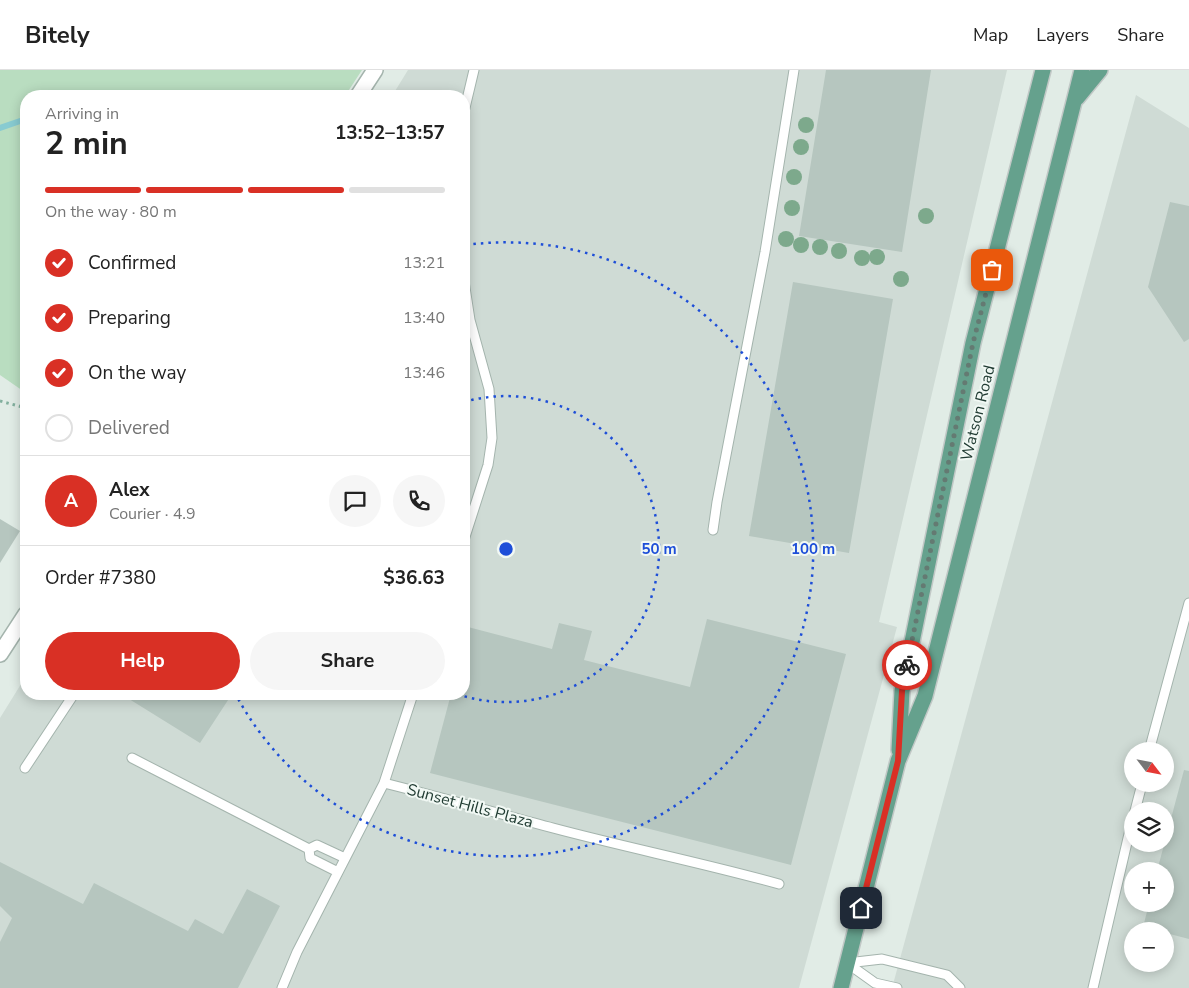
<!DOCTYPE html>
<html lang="en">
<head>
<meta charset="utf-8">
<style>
  body { margin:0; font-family:"Nunito Sans",sans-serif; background:#f6f6f6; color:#222; height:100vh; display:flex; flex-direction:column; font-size:19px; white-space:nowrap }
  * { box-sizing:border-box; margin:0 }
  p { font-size:16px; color:#767676 }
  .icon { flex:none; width:28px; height:28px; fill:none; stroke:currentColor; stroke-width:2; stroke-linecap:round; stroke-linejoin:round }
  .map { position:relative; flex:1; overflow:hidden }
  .side { position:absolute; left:20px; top:20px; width:450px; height:610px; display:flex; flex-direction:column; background:#fff; border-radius:20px; box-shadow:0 2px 12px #0003 }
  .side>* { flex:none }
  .needle { width:32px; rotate:122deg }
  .buttons { position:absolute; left:1124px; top:672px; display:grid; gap:10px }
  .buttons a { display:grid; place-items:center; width:50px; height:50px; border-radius:50%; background:#fff; box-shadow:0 2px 12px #0003; font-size:25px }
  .pin { position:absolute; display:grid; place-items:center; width:42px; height:42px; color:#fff; margin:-21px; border-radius:10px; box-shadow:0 2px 8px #0006 }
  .courier { position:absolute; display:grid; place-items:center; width:50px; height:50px; margin:-25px; border:4px solid #d93025; border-radius:50%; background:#fff; color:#222; box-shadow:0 1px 6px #0007 }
  .head em { font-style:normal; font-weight:700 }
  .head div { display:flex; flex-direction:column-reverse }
  .head { display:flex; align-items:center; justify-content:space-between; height:85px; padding:0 25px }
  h1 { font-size:32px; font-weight:700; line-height:38px }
  .bar { display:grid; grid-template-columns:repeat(4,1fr); gap:8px 5px; align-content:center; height:60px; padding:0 25px }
  .bar i { height:6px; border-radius:4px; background:#e0e0e0 }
  .bar .selected { background:#d93025 }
  .bar p { grid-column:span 4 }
  .line { display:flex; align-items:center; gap:12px; padding:0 25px; border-top:1px solid #e0e0e0 }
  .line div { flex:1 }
  .round { display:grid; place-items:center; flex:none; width:52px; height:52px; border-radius:26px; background:#f6f6f6 }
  ol { padding:0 25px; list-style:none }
  li { display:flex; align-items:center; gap:15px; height:55px }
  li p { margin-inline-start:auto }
  li .icon { padding:5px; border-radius:50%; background:#d93025; color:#fff; stroke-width:4 }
  li:last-child { color:#767676 }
  li i { width:28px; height:28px; border:2px solid #e0e0e0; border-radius:50% }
  .button { display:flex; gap:10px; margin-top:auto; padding:10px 25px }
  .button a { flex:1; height:58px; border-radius:30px; background:#d93025; color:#fff; font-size:20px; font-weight:700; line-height:58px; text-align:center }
  .button a+a { background:#f6f6f6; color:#222 }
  header { display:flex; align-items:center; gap:30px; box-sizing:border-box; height:70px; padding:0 25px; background:#fff; border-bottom:1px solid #e0e0e0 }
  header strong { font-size:24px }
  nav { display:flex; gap:28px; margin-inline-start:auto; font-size:18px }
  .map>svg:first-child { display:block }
</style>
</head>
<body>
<header>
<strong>Bitely</strong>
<nav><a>Map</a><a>Layers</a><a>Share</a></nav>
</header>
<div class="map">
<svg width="1189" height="918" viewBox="0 0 1189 918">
  <rect width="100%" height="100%" fill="#e1ece6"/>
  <path fill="#cfdbd5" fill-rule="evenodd" d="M408,0H1007L879,552L897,557L799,918H0V648L26,606V624H464V26H392Z
    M1136,25L1189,58V918H892ZM1132,681H1165V714H1132ZM1132,741H1165V774H1132ZM1132,801H1165V834H1132ZM1132,861H1165V894H1132Z"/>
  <path fill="#b9ddc0" d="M0,0H362L345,26H26V323L0,305Z"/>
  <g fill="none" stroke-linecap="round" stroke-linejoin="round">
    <path stroke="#88cbd1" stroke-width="6" d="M0,58L26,49"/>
  </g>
  <path fill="#b6c6bf" d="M826,0H931L902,182L799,166Z
    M1170,132L1189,136V269L1184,272L1148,217Z
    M793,212L893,229L849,483L749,466Z
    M0,449L20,461L0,493Z
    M707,549L846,584L791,795L430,703L451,624H464V574L468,557L552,579L559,553L592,561L584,590L690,617Z
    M121,624H232L200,673Z
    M1184,700L1189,701V869L1143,857L1149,834H1165V801H1157Z
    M0,792L83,834L94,813L188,861L195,849L223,864L247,819L280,836L238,918H0V872L12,848L0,836Z"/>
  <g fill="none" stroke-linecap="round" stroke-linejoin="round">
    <defs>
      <path id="service" d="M464,42L474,0
        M464,211L470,250L489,319L492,368L488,395L464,470
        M713,460L717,432L765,182L794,0
        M1149,681L1189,533
        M132,688L309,779
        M25,698L74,624
        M384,713L413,624
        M1135,741L1142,714
        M338,802L310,788L309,779L317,775L345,788
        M847,893L882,889L947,905L960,918
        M847,893L875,913L897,918
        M282,918L297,882L384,713C440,727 497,743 553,758C628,778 704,793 779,814
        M1093,918L1132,751"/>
      <path id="tertiary" d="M358,26L375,0
        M0,584L26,544"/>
      <path id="primary" d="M1077,28L1100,0
        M899,680L902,621L973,273L1043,0
        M841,918L898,691L925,626L1082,0"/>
    </defs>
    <use href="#service" stroke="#a4b4ad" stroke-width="11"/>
    <use href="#tertiary" stroke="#a4b4ad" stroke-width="18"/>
    <use href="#primary" stroke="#c1c8c6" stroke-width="18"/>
    <path stroke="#81af9d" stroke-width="3" stroke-dasharray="2.5 4" stroke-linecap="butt" d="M0,331L26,338"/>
    <use href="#service" stroke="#fff" stroke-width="9"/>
    <use href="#tertiary" stroke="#fff" stroke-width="15"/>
    <use href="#primary" stroke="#65a18d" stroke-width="15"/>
  </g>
  <g fill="#7da98c">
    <circle cx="806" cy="55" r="8"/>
    <circle cx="801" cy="77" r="8"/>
    <circle cx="794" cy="107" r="8"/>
    <circle cx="792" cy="138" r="8"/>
    <circle cx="926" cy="146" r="8"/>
    <circle cx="786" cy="169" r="8"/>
    <circle cx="801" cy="175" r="8"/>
    <circle cx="820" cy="177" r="8"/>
    <circle cx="839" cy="181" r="8"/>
    <circle cx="877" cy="187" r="8"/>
    <circle cx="862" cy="188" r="8"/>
    <circle cx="901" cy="209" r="8"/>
  </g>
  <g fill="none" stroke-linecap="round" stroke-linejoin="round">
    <path stroke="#647a72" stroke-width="5" stroke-dasharray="0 9" d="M907,595L973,273L992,200"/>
    <path stroke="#d93025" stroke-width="6" d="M861,838L898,691L902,621L907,595"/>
  </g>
  <g fill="none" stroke="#1d4ed8" stroke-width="2.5" stroke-dasharray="2.5 5">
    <path d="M464 332A153 153 0 1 1 457 624"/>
    <path d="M466 175A307 307 0 1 1 236 625"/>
  </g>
  <g text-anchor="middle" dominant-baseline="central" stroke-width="4" stroke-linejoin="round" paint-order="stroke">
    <g font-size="16" fill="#213c33" stroke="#f1f8f4">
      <text transform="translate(978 343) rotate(-76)">Watson Road</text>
      <text transform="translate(470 736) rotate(15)">Sunset Hills Plaza</text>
    </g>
  </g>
  <circle cx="506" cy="479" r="8" fill="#1d4ed8" stroke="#f1f8f4" stroke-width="2.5"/>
  <g font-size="15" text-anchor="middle" font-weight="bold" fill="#1d4ed8" stroke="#f1f8f4" stroke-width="4" stroke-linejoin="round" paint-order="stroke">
    <text x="659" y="484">50 m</text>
    <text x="813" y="484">100 m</text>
  </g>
</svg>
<div class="buttons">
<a><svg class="needle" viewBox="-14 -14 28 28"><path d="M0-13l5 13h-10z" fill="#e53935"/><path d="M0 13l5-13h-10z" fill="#767676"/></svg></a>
<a><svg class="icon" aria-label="layers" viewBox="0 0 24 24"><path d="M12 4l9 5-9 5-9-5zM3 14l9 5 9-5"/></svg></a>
<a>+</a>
<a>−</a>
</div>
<div class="pin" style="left:992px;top:200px;background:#ea580c"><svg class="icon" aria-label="bag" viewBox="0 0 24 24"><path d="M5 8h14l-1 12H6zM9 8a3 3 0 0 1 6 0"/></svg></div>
<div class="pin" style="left:861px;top:838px;background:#1f2937"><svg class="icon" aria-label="home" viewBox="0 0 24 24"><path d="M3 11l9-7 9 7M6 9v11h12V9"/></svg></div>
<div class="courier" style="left:907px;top:595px"><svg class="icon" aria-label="bike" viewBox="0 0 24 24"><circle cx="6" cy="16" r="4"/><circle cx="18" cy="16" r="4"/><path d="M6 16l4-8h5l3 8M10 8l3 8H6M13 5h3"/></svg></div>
<section class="side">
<div class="head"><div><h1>2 min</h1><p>Arriving in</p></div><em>13:52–13:57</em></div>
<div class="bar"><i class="selected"></i><i class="selected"></i><i class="selected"></i><i></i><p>On the way · 80 m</p></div>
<ol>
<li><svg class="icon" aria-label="check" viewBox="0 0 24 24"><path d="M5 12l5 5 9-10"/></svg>Confirmed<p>13:21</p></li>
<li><svg class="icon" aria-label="check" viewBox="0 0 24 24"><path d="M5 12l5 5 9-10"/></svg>Preparing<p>13:40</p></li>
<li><svg class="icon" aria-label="check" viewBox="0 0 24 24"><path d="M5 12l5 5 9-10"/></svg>On the way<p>13:46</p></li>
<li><i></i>Delivered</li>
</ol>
<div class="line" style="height:90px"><b class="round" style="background:#d93025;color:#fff">A</b><div><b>Alex</b><p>Courier · 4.9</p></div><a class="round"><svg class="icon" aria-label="chat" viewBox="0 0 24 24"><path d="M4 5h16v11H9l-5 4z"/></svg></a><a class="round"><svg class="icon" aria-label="phone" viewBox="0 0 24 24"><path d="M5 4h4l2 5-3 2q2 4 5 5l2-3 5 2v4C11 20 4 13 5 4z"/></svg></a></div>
<div class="line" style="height:65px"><div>Order #7380</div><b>$36.63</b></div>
<div class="button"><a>Help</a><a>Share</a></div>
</section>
</div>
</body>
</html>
